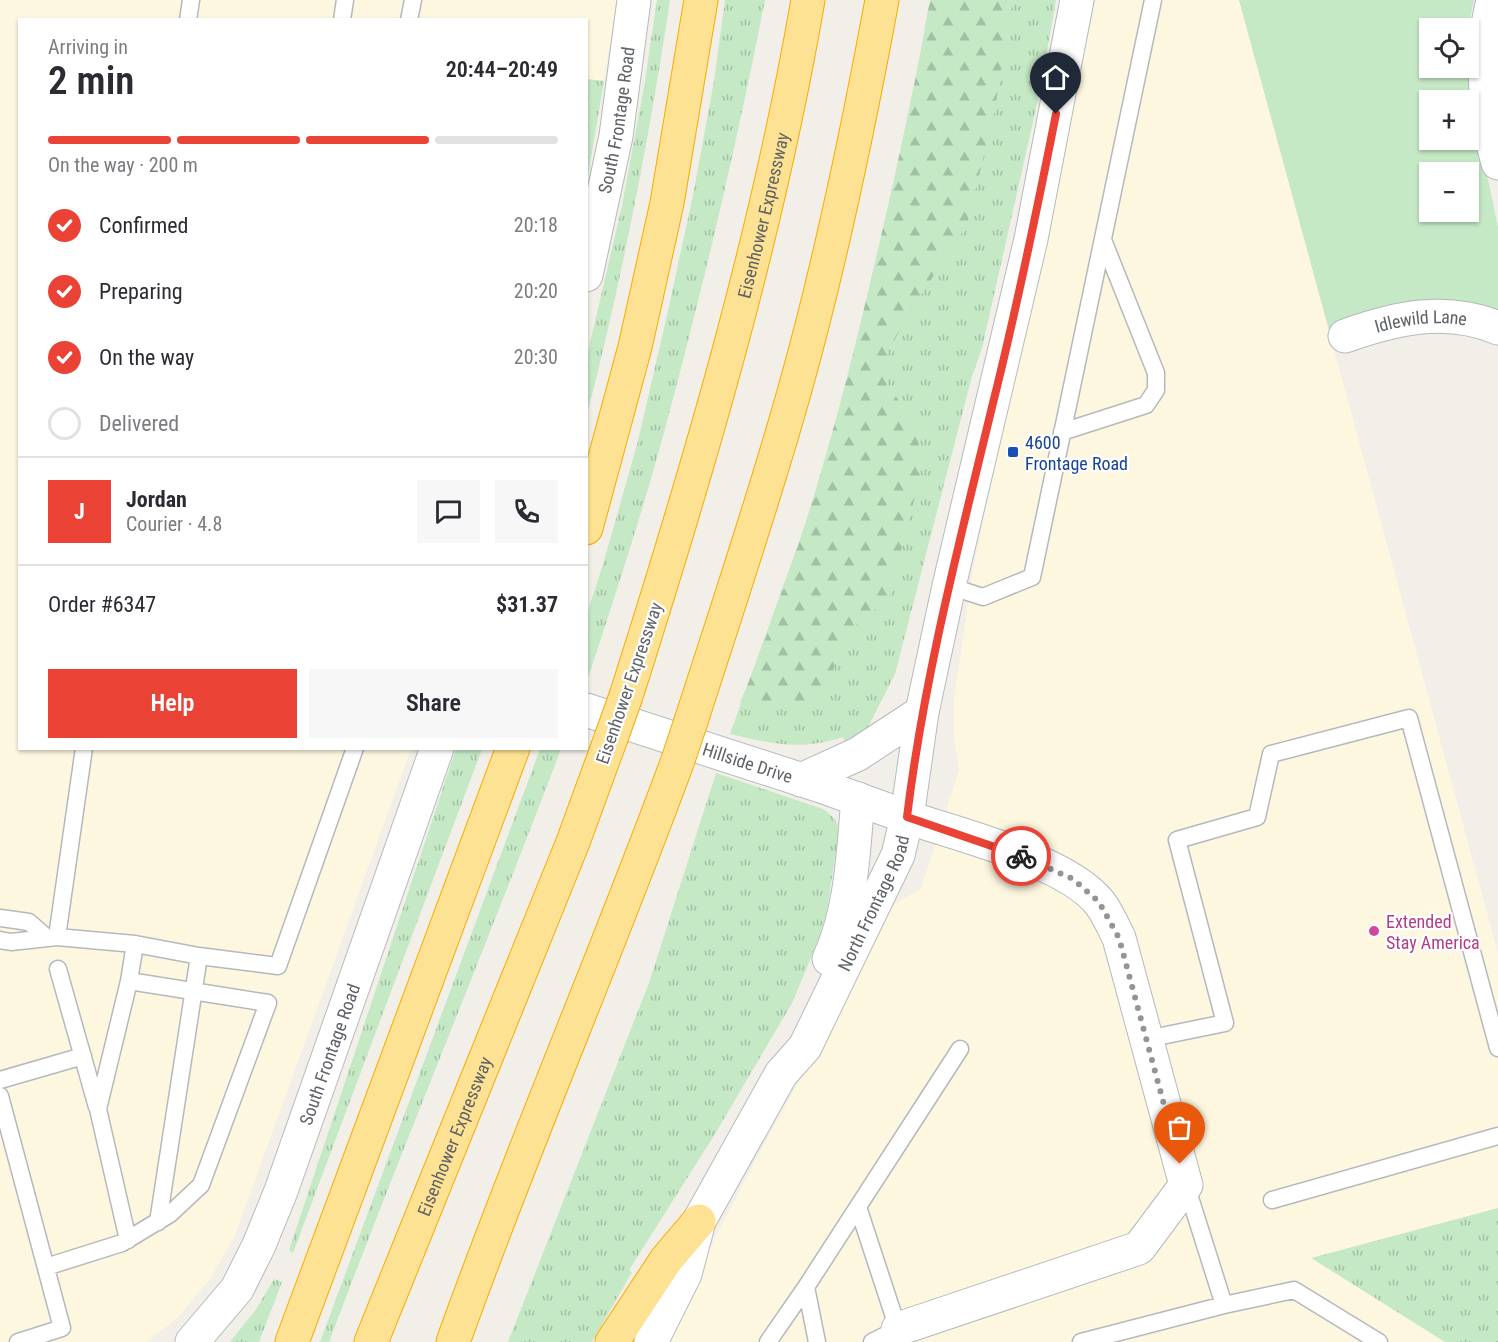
<!DOCTYPE html>
<html lang="en">
<head>
<meta charset="utf-8">
<style>
  body { margin:0; font-family:"Roboto Condensed",sans-serif; background:#f7f7f7; color:#2b2b33; height:100vh; display:flex; flex-direction:column; font-size:22px; white-space:nowrap }
  * { box-sizing:border-box; margin:0 }
  p { font-size:20px; color:#7c7c81 }
  .icon { flex:none; width:33px; height:33px; fill:none; stroke:currentColor; stroke-width:2; stroke-linecap:round; stroke-linejoin:round }
  .map { position:relative; flex:1; overflow:hidden }
  .drawer { position:absolute; left:18px; top:18px; width:570px; height:732px; display:flex; flex-direction:column; background:#fff; border-radius:0px; box-shadow:0 2px 4px #0004 }
  .drawer>* { flex:none }
  .controls { position:absolute; left:1419px; top:18px; display:grid; gap:12px }
  .controls a { display:grid; place-items:center; width:60px; height:60px; border-radius:0px; background:#fff; box-shadow:0 2px 4px #0004; font-size:30px }
  .pin { position:absolute; display:grid; place-items:center; width:51px; height:51px; color:#fff; margin:-62px -26px; border-radius:50% 50% 50% 0; rotate:-45deg; box-shadow:0 0 6px #0007 }
  .pin .icon { rotate:45deg }
  .courier { position:absolute; display:grid; place-items:center; width:60px; height:60px; margin:-30px; border:4px solid #ea4335; border-radius:50%; background:#fff; color:#222; box-shadow:0 2px 8px #0007 }
  .head em { font-style:normal; font-weight:600 }
  .head div { display:flex; flex-direction:column-reverse }
  .head { display:flex; align-items:center; justify-content:space-between; height:102px; padding:0 30px }
  h1 { font-size:39px; font-weight:600; line-height:45px }
  .bar { display:grid; grid-template-columns:repeat(4,1fr); gap:9px 6px; align-content:center; height:72px; padding:0 30px }
  .bar i { height:8px; border-radius:4px; background:#e1e1e2 }
  .bar .selected { background:#ea4335 }
  .bar p { grid-column:span 4 }
  .line { display:flex; align-items:center; gap:15px; padding:0 30px; border-top:2px solid #e1e1e2 }
  .line div { flex:1 }
  .round { display:grid; place-items:center; flex:none; width:63px; height:63px; border-radius:0px; background:#f7f7f7 }
  ol { padding:0 30px; list-style:none }
  li { display:flex; align-items:center; gap:18px; height:66px }
  li p { margin-inline-start:auto }
  li .icon { padding:6px; border-radius:50%; background:#ea4335; color:#fff; stroke-width:4 }
  li:last-child { color:#7c7c81 }
  li i { width:33px; height:33px; border:3px solid #e1e1e2; border-radius:50% }
  .primary-button { display:flex; gap:12px; margin-top:auto; padding:12px 30px }
  .primary-button a { flex:1; height:69px; border-radius:0px; background:#ea4335; color:#fff; font-size:24px; font-weight:600; line-height:69px; text-align:center }
  .primary-button a+a { background:#f7f7f7; color:#2b2b33 }
  .map>svg:first-child { display:block }
</style>
</head>
<body>
<div class="map">
<svg width="1498" height="1342" viewBox="0 0 1498 1342">
  <defs>
    <pattern id="grass-tufts" width="24" height="20" patternUnits="userSpaceOnUse" patternTransform="scale(1.5)"><rect width="24" height="20" fill="#c5e8c5"/><path d="M3 7l-1-3M5 7V3M7 7l1-3M15 17l-1-3M17 17v-4M19 17l1-3" fill="none" stroke="#a3c0a4"/></pattern>
    <pattern id="forest-firs" width="22" height="20" patternUnits="userSpaceOnUse" patternTransform="scale(1.5)"><rect width="22" height="20" fill="#c5e8c5"/><path d="M5 1l3.5 6h-7zM16 11l3.5 6h-7z" fill="#a3c0a4"/></pattern>
  </defs>
  <rect width="100%" height="100%" fill="#f1efe8"/>
  <path fill="#fef7e0" d="M0,0H617L587,182L586,20H20V748L411,749L234,1238L210,1279L177,1318L147,1342H0Z
    M1096,0H1239L1498,953V1342H662L744,1182L852,983L884,913L899,901L921,889L959,770L954,739V699L973,569Z"/>
  <path fill="url(#grass-tufts)" d="M657,0H670C649,140 622,278 587,415V356L622,206L645,81Z
    M725,0H765C737,143 704,284 666,425C643,511 615,596 587,681V614L604,561L638,441L668,311L694,190L714,81Z
    M930,0H1056L1040,91L982,348L972,376L895,674L867,729L846,744L843,737C800,751 773,744 730,734L816,495L845,390L884,226L917,73Z
    M587,79L604,81L587,182L586,79Z
    M456,749H482L293,1253L289,1250Z
    M540,749H561C486,947 404,1143 329,1342H320Z
    M716,773L823,809C835,818 840,822 838,837L827,910L818,941L792,1003L715,1134L629,1270L632,1272L592,1342H508L649,983Z
    M1498,1208V1342H1445L1311,1258Z
    M274,1279L282,1282L259,1342H230L257,1308Z"/>
  <path fill="url(#forest-firs)" d="M930,0H1013L994,114L967,225L913,307L886,355L888,384L918,430L920,477L889,598L849,631L829,680L802,703L776,708L740,703C796,570 835,432 868,292C891,195 913,98 930,0Z"/>
  <path fill="#c5e8c5" fill-rule="evenodd" d="M1239,0H1474L1468,28H1430V68H1468L1476,123L1498,227V310L1480,305L1353,320L1329,330ZM1430,100H1468V140H1430ZM1430,172H1468V212H1430Z"/>
  <g fill="none" stroke-linecap="round" stroke-linejoin="round">
    <defs>
      <path id="lane" d="M188,20L191,0
        M342,20L345,0
        M409,20L413,0
        M1062,432L1146,405L1156,390V373L1103,240
        M949,586L983,597L1032,577L1153,0
        M84,748L57,937L135,944L199,956L278,966L355,748
        M0,918L29,922L46,937
        M0,940L11,942L57,937
        M58,969L97,1107
        M129,981L135,944
        M1147,1039L1225,1023L1177,840L1257,817L1271,754L1409,718L1498,1048
        M0,1080L83,1056
        M0,1096L62,1328L18,1342
        M1186,1185L1224,1305
        M1272,1200L1498,1136
        M858,1207L898,1329
        M158,1222L199,956
        M46,1267L122,1243L170,1214L201,1185L268,1003L129,981L98,1109L128,1240
        M768,1342L806,1287
        M817,1342L806,1287L960,1049
        M872,1342L898,1329L899,1335
        M1081,1342L1224,1305L1294,1290L1379,1342"/>
      <g id="street">
        <path d="M1493,0L1484,43L1486,92L1491,136L1498,163"/>
        <path id="s1" d="M586,275L616,136L634,0"/>
        <path id="s2" d="M1345,336C1395,318 1447,306 1498,328"/>
        <path d="M898,1329L1139,1248L1186,1185L1119,938C1113,926 1107,912 1099,902C1064,860 959,835 907,817"/>
      </g>
      <g id="secondary">
        <path id="s3" d="M586,710L821,786L907,817"/>
        <path d="M801,780L858,754L922,712"/>
        <path d="M829,959C852,909 853,853 858,799"/>
        <path id="s4" d="M192,1342L237,1289L259,1245L281,1191L437,748"/>
        <path id="s5" d="M651,1342L685,1274L699,1221L781,1074L805,1047L898,855L907,817L922,712L949,586L1031,239L1077,0"/>
      </g>
      <g id="highway">
        <path d="M586,528L635,347L667,203L701,0"/>
        <path id="s6" d="M626,696C699,467 767,237 808,0"/>
        <path d="M692,718C727,609 764,500 795,389C831,261 858,130 882,0"/>
        <path d="M292,1342L513,748"/>
        <path id="s7" d="M371,1342L573,842L611,738"/>
        <path d="M453,1342C523,1146 606,956 678,760"/>
        <path d="M612,1342L666,1260L699,1221"/>
      </g>
    </defs>
    <use href="#lane" stroke="#b5b8bc" stroke-width="19"/>
    <use href="#street" stroke="#b5b8bc" stroke-width="35"/>
    <use href="#secondary" stroke="#b6babf" stroke-width="35"/>
    <use href="#highway" stroke="#f9ab00" stroke-width="35"/>
    <use href="#lane" stroke="#fff" stroke-width="16"/>
    <use href="#street" stroke="#fff" stroke-width="33"/>
    <use href="#secondary" stroke="#fff" stroke-width="33"/>
    <use href="#highway" stroke="#fde293" stroke-width="33"/>
    <defs>
      <path id="highway-bridge" d="M611,738L626,696
        M678,760L692,718"/>
    </defs>
    <use href="#highway-bridge" stroke="#f9ab00" stroke-width="35" stroke-linecap="butt"/>
    <use href="#highway-bridge" stroke="#fde293" stroke-width="33"/>
  </g>
  <g fill="none" stroke-linecap="round" stroke-linejoin="round">
    <path stroke="#929495" stroke-width="6" stroke-dasharray="0 10.8" d="M1021,856L1073,879L1099,902L1119,938L1180,1164"/>
    <path stroke="#ea4335" stroke-width="8" d="M1021,856L907,817C924,677 960,540 993,403C1017,307 1037,210 1056,114"/>
  </g>
  <rect fill="#1a4fb4" stroke="#fff" stroke-width="2" x="1007" y="446" width="12" height="12" rx="3"/>
  <circle fill="#d1479c" stroke="#fff" stroke-width="2" cx="1374" cy="931" r="6"/>
  <g text-anchor="middle" dominant-baseline="central" stroke-width="4.5" stroke-linejoin="round" paint-order="stroke">
    <g font-size="18" fill="#5f6368" stroke="#fff">
      <text stroke="none"><textPath href="#s1" startOffset="158">South Frontage Road</textPath></text>
      <text stroke="none"><textPath href="#s6" startOffset="500">Eisenhower Expressway</textPath></text>
      <text stroke="none"><textPath href="#s2" startOffset="78">Idlewild Lane</textPath></text>
      <text transform="translate(629 683) rotate(-71)">Eisenhower Expressway</text>
      <text stroke="none"><textPath href="#s3" startOffset="170">Hillside Drive</textPath></text>
      <text stroke="none"><textPath href="#s5" startOffset="495">North Frontage Road</textPath></text>
      <text stroke="none"><textPath href="#s4" startOffset="322">South Frontage Road</textPath></text>
      <text stroke="none"><textPath href="#s7" startOffset="222">Eisenhower Expressway</textPath></text>
    </g>
    <g font-size="18" fill="#164399" stroke="#fff" text-anchor="start">
      <text x="1025" y="442">4600<tspan x="1025" dy="21">Frontage Road</tspan></text>
    </g>
    <g font-size="18" fill="#b23c85" stroke="#fff" text-anchor="start">
      <text x="1386" y="921">Extended<tspan x="1386" dy="21">Stay America</tspan></text>
    </g>
  </g>
</svg>
<div class="controls">
<a><svg class="icon" aria-label="locate" viewBox="0 0 24 24"><circle cx="12" cy="12" r="6"/><path d="M12 2v4M12 18v4M2 12h4M18 12h4"/></svg></a>
<a>+</a>
<a>−</a>
</div>
<div class="pin" style="left:1180px;top:1164px;background:#ea580c"><svg class="icon" aria-label="bag" viewBox="0 0 24 24"><path d="M5 8h14l-1 12H6zM9 8a3 3 0 0 1 6 0"/></svg></div>
<div class="pin" style="left:1056px;top:114px;background:#1f2937"><svg class="icon" aria-label="home" viewBox="0 0 24 24"><path d="M3 11l9-7 9 7M6 9v11h12V9"/></svg></div>
<div class="courier" style="left:1021px;top:856px"><svg class="icon" aria-label="bike" viewBox="0 0 24 24"><circle cx="6" cy="16" r="4"/><circle cx="18" cy="16" r="4"/><path d="M6 16l4-8h5l3 8M10 8l3 8H6M13 5h3"/></svg></div>
<section class="drawer">
<div class="head"><div><h1>2 min</h1><p>Arriving in</p></div><em>20:44–20:49</em></div>
<div class="bar"><i class="selected"></i><i class="selected"></i><i class="selected"></i><i></i><p>On the way · 200 m</p></div>
<ol>
<li><svg class="icon" aria-label="check" viewBox="0 0 24 24"><path d="M5 12l5 5 9-10"/></svg>Confirmed<p>20:18</p></li>
<li><svg class="icon" aria-label="check" viewBox="0 0 24 24"><path d="M5 12l5 5 9-10"/></svg>Preparing<p>20:20</p></li>
<li><svg class="icon" aria-label="check" viewBox="0 0 24 24"><path d="M5 12l5 5 9-10"/></svg>On the way<p>20:30</p></li>
<li><i></i>Delivered</li>
</ol>
<div class="line" style="height:108px"><b class="round" style="background:#ea4335;color:#fff">J</b><div><b>Jordan</b><p>Courier · 4.8</p></div><a class="round"><svg class="icon" aria-label="chat" viewBox="0 0 24 24"><path d="M4 5h16v11H9l-5 4z"/></svg></a><a class="round"><svg class="icon" aria-label="phone" viewBox="0 0 24 24"><path d="M5 4h4l2 5-3 2q2 4 5 5l2-3 5 2v4C11 20 4 13 5 4z"/></svg></a></div>
<div class="line" style="height:78px"><div>Order #6347</div><b>$31.37</b></div>
<div class="primary-button"><a>Help</a><a>Share</a></div>
</section>
</div>
</body>
</html>
